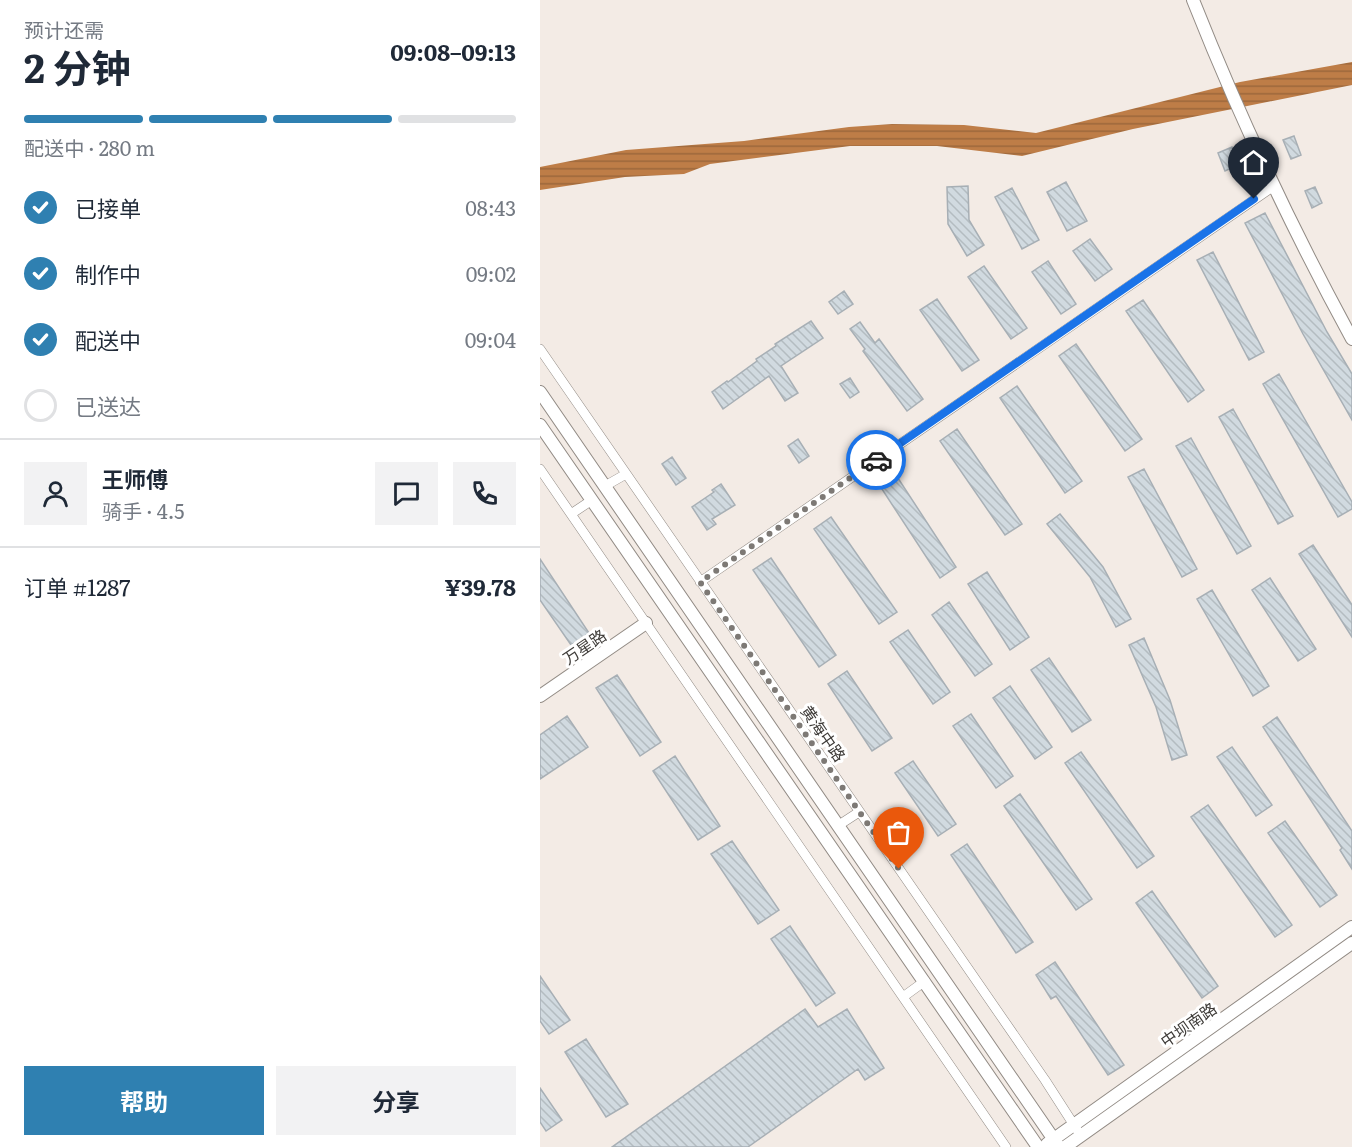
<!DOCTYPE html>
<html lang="zh">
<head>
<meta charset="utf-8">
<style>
  body { margin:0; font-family:Literata,"Noto Sans SC",serif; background:#f2f2f3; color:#1f2937; height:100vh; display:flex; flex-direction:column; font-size:22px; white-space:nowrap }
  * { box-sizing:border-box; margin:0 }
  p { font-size:20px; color:#747a83 }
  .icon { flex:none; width:33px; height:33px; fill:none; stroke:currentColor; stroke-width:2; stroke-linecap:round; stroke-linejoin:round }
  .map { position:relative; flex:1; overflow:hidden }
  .drawer { display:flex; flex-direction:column; background:#fff; width:540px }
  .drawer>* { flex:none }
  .pin { position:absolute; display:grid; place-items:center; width:51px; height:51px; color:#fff; margin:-62px -26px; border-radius:50% 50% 50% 0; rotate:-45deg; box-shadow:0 0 6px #0007 }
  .pin .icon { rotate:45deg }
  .courier { position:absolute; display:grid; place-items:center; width:60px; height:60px; margin:-30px; border:4px solid #1a73e8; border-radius:50%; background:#fff; color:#222; box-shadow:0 2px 8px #0007 }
  .overview em { font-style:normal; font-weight:700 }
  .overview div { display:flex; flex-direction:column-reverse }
  .overview { display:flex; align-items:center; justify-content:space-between; height:102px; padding:0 24px }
  h1 { font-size:39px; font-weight:700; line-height:45px }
  .bar { display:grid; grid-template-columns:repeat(4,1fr); gap:9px 6px; align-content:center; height:72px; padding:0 24px }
  .bar i { height:8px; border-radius:4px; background:#e0e1e3 }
  .bar .current { background:#2f80b1 }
  .bar p { grid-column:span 4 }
  .line { display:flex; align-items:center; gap:15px; padding:0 24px; border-top:2px solid #e0e1e3 }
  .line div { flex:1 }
  .round { display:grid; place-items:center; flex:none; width:63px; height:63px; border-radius:0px; background:#f2f2f3 }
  ol { padding:0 24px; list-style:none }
  li { display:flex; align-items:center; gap:18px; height:66px }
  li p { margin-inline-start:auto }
  li .icon { padding:6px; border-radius:50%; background:#2f80b1; color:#fff; stroke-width:4 }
  li:last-child { color:#747a83 }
  li i { width:33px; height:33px; border:3px solid #e0e1e3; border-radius:50% }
  .button { display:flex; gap:12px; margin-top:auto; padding:12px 24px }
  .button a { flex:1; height:69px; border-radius:0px; background:#2f80b1; color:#fff; font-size:24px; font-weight:700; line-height:69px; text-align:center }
  .button a+a { background:#f2f2f3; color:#1f2937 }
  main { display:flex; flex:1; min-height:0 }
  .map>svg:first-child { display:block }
</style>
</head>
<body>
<main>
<section class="drawer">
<div class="overview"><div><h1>2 分钟</h1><p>预计还需</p></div><em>09:08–09:13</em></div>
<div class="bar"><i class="current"></i><i class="current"></i><i class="current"></i><i></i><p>配送中 · 280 m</p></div>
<ol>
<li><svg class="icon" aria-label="check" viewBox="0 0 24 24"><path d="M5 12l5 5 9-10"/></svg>已接单<p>08:43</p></li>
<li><svg class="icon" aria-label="check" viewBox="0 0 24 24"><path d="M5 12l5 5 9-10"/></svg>制作中<p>09:02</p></li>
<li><svg class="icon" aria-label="check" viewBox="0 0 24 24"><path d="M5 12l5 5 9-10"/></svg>配送中<p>09:04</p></li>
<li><i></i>已送达</li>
</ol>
<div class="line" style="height:108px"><a class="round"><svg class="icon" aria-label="person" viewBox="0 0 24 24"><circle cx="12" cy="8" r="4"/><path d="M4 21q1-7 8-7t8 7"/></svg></a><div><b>王师傅</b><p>骑手 · 4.5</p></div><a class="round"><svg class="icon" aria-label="chat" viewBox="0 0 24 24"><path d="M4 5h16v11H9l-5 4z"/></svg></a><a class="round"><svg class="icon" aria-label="phone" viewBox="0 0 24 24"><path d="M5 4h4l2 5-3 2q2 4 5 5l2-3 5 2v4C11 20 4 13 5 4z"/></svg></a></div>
<div class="line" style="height:78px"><div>订单 #1287</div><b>¥39.78</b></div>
<div class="button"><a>帮助</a><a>分享</a></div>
</section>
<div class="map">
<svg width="812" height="1147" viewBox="0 0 812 1147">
  <defs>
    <pattern id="water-rules" width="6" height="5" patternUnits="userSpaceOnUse" patternTransform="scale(1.5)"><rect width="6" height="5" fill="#be7d47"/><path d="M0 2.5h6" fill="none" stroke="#9c683c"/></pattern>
    <pattern id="building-back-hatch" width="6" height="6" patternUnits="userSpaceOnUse" patternTransform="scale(1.5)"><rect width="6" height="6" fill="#d1dae0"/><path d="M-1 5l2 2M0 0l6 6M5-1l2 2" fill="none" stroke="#b4bcc1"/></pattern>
  </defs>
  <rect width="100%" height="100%" fill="#f3ebe5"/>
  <path fill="url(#water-rules)" d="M812,62V85L593,129L482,156L397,146H310L170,164L144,174L85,177L0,190V167L86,150L204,141L309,127L352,124L424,125L496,133L700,82Z"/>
  <path fill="url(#building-back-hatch)" stroke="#a7afb5" stroke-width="1.5" d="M754,136L761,155L751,159L743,140Z
    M692,147L700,164L685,171L678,153Z
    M526,182L547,221L527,231L507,192Z
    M428,186L429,220L444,245L427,256L408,224L407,187Z
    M775,187L782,203L772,208L765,191Z
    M472,188L499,240L482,249L455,197Z
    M725,213L787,332L812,374V420L763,334L705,223Z
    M550,239L572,269L555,281L533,251Z
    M673,252L724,352L709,360L657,260Z
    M508,261L536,304L521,314L492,272Z
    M444,266L487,328L471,339L428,277Z
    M304,291L313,304L298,314L289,302Z
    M397,299L439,360L422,371L380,310Z
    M603,300L664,390L648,402L586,311Z
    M271,321L283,338L241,366L258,393L245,401L229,376L183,409L172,392L187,381L188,382L217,361L216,359L236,346L235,344Z
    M320,322L335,343L339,339L383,399L367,411L323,351L325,349L310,329Z
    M536,344L602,439L585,451L519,356Z
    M739,374L812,502V509L798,517L723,384Z
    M310,378L319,392L310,398L300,384Z
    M477,386L542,481L525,493L460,398Z
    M693,409L753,516L738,524L679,417Z
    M417,429L482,524L465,535L400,441Z
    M651,438L711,546L697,554L636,446Z
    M258,439L269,456L259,463L248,446Z
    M132,457L146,478L136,485L122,464Z
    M604,469L657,569L642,577L588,477Z
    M354,472L416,567L400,578L338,483Z
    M181,484L195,505L172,519L176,524L167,530L152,507L174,492L172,490Z
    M520,514L563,567L591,619L576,627L550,577L507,524Z
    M291,517L357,612L339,624L274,529Z
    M773,545L812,605V637L759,554Z
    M231,558L296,655L279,667L213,570Z
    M0,559L49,633L31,645L0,600Z
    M447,572L489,637L470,650L428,584Z
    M730,578L776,649L758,661L712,590Z
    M672,590L729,686L713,696L657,599Z
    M409,602L452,664L435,676L392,615Z
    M368,630L410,692L393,704L350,642Z
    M604,638L630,700L647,755L632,760L616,707L589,645Z
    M509,658L551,720L532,732L491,670Z
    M307,671L352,738L332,751L288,684Z
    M77,675L121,742L100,756L56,688Z
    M470,686L512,747L495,759L453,698Z
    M431,714L473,776L456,788L413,726Z
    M27,716L48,747L0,779V735Z
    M737,717L812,831V869L800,850L802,848L723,727Z
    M692,747L732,805L716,816L677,757Z
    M541,752L614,856L597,868L525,763Z
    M135,756L180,826L158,840L113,771Z
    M373,761L416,824L398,836L355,773Z
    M480,794L552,899L536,910L464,806Z
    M668,805L752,925L735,937L651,817Z
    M745,821L797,895L780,907L728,833Z
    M192,841L239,910L218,924L171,854Z
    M427,844L493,942L476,953L411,855Z
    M612,891L678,986L662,998L596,903Z
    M250,926L295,993L276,1006L231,939Z
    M515,962L584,1065L568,1075L516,996L511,999L496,975Z
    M0,976L30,1020L9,1034L0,1021Z
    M265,1009L278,1027L307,1009L344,1068L325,1080L318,1069L208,1147H72Z
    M46,1039L88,1104L66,1117L25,1052Z
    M0,1088L22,1120L6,1131L0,1122Z"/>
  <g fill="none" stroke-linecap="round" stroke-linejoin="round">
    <defs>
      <path id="street" d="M0,349L505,1080L541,1136
        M0,469L466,1147
        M65,486L86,474
        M31,514L52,500
        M160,582L734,186
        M299,825L319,812
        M363,997L385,981"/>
      <path id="secondary" d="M653,0C699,116 752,229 812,339
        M0,392L519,1147
        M0,425L498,1147
        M0,696L106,623
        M507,1144L812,927
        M525,1147L812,943"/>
    </defs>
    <use href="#street" stroke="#928b85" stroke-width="10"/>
    <use href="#secondary" stroke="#928b85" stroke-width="14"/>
    <use href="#street" stroke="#fff" stroke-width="9"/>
    <use href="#secondary" stroke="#fff" stroke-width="12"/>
  </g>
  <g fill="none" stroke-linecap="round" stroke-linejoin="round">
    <path stroke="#7d7975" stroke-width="6" stroke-dasharray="0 10.8" d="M336,460L160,582L359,869"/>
    <path stroke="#1a73e8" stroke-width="8" d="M336,460L714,199"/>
  </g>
  <g text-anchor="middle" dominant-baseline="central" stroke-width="6" stroke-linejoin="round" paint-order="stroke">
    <g font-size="16" fill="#3e3b38" stroke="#fff">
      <text transform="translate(44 646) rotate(-34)">万星路</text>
      <text transform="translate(284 733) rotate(55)">黄海中路</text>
      <text transform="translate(648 1024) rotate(-35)">中坝南路</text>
    </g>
  </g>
</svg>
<div class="pin" style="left:359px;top:869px;background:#ea580c"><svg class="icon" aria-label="bag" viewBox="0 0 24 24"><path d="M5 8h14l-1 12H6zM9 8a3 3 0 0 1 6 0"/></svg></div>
<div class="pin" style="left:714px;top:199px;background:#1f2937"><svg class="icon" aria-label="home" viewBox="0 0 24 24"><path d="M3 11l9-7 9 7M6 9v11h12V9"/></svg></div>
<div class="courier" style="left:336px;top:460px"><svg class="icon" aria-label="car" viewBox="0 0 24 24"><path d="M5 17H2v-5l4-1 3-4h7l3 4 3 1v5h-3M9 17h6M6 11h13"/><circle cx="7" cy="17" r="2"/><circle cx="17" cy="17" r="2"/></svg></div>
</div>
</main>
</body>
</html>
